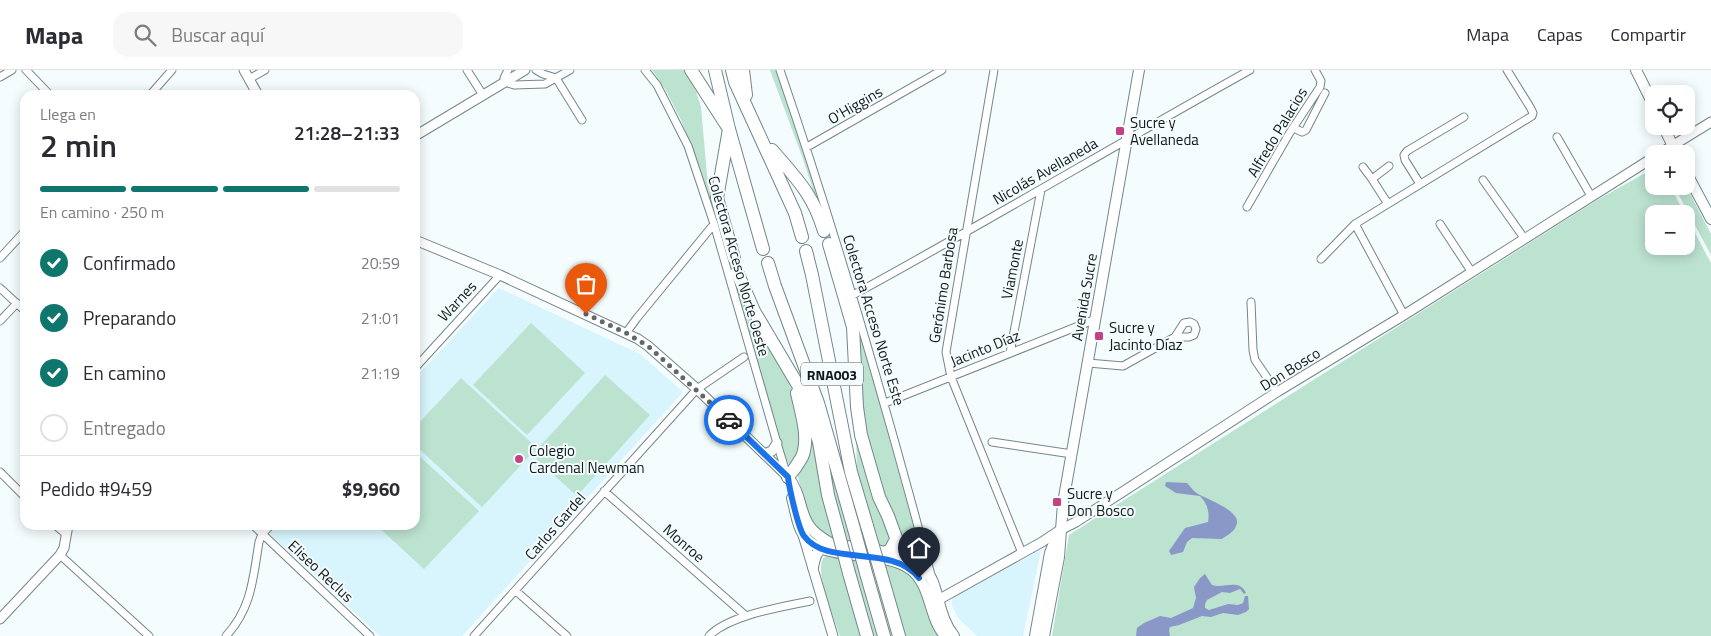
<!DOCTYPE html>
<html lang="es">
<head>
<meta charset="utf-8">
<style>
  body { margin:0; font-family:"Titillium Web",sans-serif; background:#f7f7f7; color:#2b2b33; height:100vh; display:flex; flex-direction:column; font-size:19px; white-space:nowrap }
  * { box-sizing:border-box; margin:0 }
  p { font-size:16px; color:#7c7c81 }
  .icon { flex:none; width:28px; height:28px; fill:none; stroke:currentColor; stroke-width:2; stroke-linecap:round; stroke-linejoin:round }
  .map { position:relative; flex:1; overflow:hidden }
  .side { position:absolute; left:20px; top:20px; width:400px; height:440px; display:flex; flex-direction:column; background:#fff; border-radius:15px; box-shadow:0 2px 12px #0003 }
  .side>* { flex:none }
  .fabs { position:absolute; left:1645px; top:15px; display:grid; gap:10px }
  .fabs a { display:grid; place-items:center; width:50px; height:50px; border-radius:10px; background:#fff; box-shadow:0 2px 12px #0003; font-size:25px }
  .pin { position:absolute; display:grid; place-items:center; width:42px; height:42px; color:#fff; margin:-51px -21px; border-radius:50% 50% 50% 0; rotate:-45deg; box-shadow:0 0 5px #0007 }
  .pin .icon { rotate:45deg }
  .courier { position:absolute; display:grid; place-items:center; width:50px; height:50px; margin:-25px; border:4px solid #1a73e8; border-radius:50%; background:#fff; color:#222; box-shadow:0 1px 6px #0007 }
  .head em { font-style:normal; font-weight:600 }
  .head div { display:flex; flex-direction:column-reverse }
  .head { display:flex; align-items:center; justify-content:space-between; height:85px; padding:0 20px }
  h1 { font-size:32px; font-weight:600; line-height:38px }
  .bar { display:grid; grid-template-columns:repeat(4,1fr); gap:8px 5px; align-content:center; height:60px; padding:0 20px }
  .bar i { height:6px; border-radius:4px; background:#e1e1e2 }
  .bar .on { background:#0f766e }
  .bar p { grid-column:span 4 }
  .line { display:flex; align-items:center; gap:12px; padding:0 20px; border-top:1px solid #e1e1e2 }
  .line div { flex:1 }
  ol { padding:0 20px; list-style:none }
  li { display:flex; align-items:center; gap:15px; height:55px }
  li p { margin-inline-start:auto }
  li .icon { padding:5px; border-radius:50%; background:#0f766e; color:#fff; stroke-width:4 }
  li:last-child { color:#7c7c81 }
  li i { width:28px; height:28px; border:2px solid #e1e1e2; border-radius:50% }
  header { display:flex; align-items:center; gap:30px; box-sizing:border-box; height:70px; padding:0 25px; background:#fff; border-bottom:1px solid #e1e1e2 }
  header strong { font-size:24px }
  nav { display:flex; gap:28px; margin-inline-start:auto; font-size:18px }
  .search { width:350px; height:45px; background:#f7f7f7; display:flex; align-items:center; gap:12px; box-sizing:border-box; padding:0 18px; border-radius:15px; color:#7c7c81; font-size:19px }
  .map>svg:first-child { display:block }
</style>
</head>
<body>
<header>
<strong>Mapa</strong>
<div class="search"><svg class="icon" aria-label="search" viewBox="0 0 24 24"><circle cx="10" cy="10" r="6"/><path d="M15 15l6 6"/></svg>Buscar aquí</div>
<nav><a>Mapa</a><a>Capas</a><a>Compartir</a></nav>
</header>
<div class="map">
<svg width="1711" height="566" viewBox="0 0 1711 566">
  <rect width="100%" height="100%" fill="#f4fcfe"/>
  <path fill="#d8f4fd" d="M499,218L640,284L683,322L462,566H380L269,463L277,455H415V308Z
    M1041,480L1023,566H977L959,549L952,536V528Z"/>
  <path fill="#bce2d0" d="M652,0H686L696,21L701,37L707,105L738,216L786,303L795,330L801,379L791,394L786,393L703,107L681,50L665,19Z
    M770,0H776L805,85L851,226L864,278L870,292L883,346L920,479L917,483L914,484L901,470L887,431L866,364L837,194L803,89Z
    M1654,98V116H1670L1685,144H1654V176H1686V146L1711,193V566H1052L1069,465L1599,129Z
    M1674,116H1686L1711,164V185Z
    M531,253L585,303L527,365L473,315Z
    M605,305L650,345L577,426L532,385Z
    M461,308L537,378L482,437L415,375V357Z
    M811,349L824,430L832,466L840,468L820,361L853,473L830,469L810,453L797,403Z
    M856,362L893,475L878,478L857,405Z
    M415,382L479,441L424,499L376,455H415Z
    M831,484H837L862,566H840C834,549 817,507 822,491C823,487 827,486 831,484Z
    M846,485L857,486L880,566H869Z
    M881,490L912,502L943,566H903Z"/>
  <path fill="#8a98c8" d="M1166,412L1187,413C1191,417 1193,421 1198,424C1207,429 1244,442 1236,456C1234,462 1226,466 1222,469L1192,468L1187,472L1183,482L1171,485L1169,481L1185,458L1208,452C1210,442 1207,433 1200,426L1176,423L1165,416Z
    M1205,504L1212,515C1224,519 1239,508 1246,523L1244,524L1240,519L1230,523L1222,522L1207,530L1205,534V538L1209,540L1228,534L1238,535L1243,533L1245,526H1248L1249,539L1246,542L1238,545L1223,543L1211,547L1202,546L1179,555L1170,557L1169,560L1170,566H1136L1137,558L1144,553L1160,546L1171,548L1193,538L1196,528L1194,517L1200,508Z"/>
  <g fill="none" stroke-linecap="round" stroke-linejoin="round">
    <defs>
      <path id="minor" d="M26,0L50,25
        M467,0L483,25
        M508,0L504,8L505,12L514,15L545,14L570,0
        M536,0L543,4L556,8L582,50
        M645,0L657,15L688,76L714,154L777,373L787,406
        M780,0C837,166 886,335 931,505
        M994,0L946,282L951,307L1022,483
        M0,7L12,0
        M249,9L265,0
        M150,25L172,0
        M1294,58L1302,62L1306,60L1325,23
        M1557,67L1591,126
        M807,77L942,0
        M1363,97L1372,109L1389,96
        M1372,109L1388,134
        M1483,110L1524,168
        M1420,114L1405,90L1404,85L1407,81L1464,47
        M1247,137L1289,64L1320,17L1321,11L1315,0
        M1355,154L1404,245
        M1440,154L1471,201
        M0,188L25,161
        M1321,189L1355,154L1532,46L1533,43L1530,37L1507,0
        M0,218L25,241
        M853,225C987,152 1117,74 1250,0
        M1251,232L1253,280L1255,290L1277,322
        M0,251L17,233
        M626,263L637,248L714,154
        M1010,283L1041,120
        M1088,293L1123,296L1175,267H1189L1194,265L1196,259L1194,254L1190,252L1184,253L1175,267
        M415,298L500,205
        M885,333L1096,249
        M992,372L1072,384
        M0,402L25,427
        M604,421L746,546
        M55,455L66,464
        M253,455L370,566
        M60,485L149,566
        M516,521L567,566
        M226,566C252,538 253,508 259,472L262,464L271,455
        M474,566L697,319L744,287
        M709,566C729,545 782,537 810,531"/>
      <path id="tertiary" d="M244,0L258,25
        M415,66L525,0
        M1659,84L1711,52
        M415,170L500,205L638,269L648,276L697,319L788,407
        M764,384L772,381L777,373
        M803,465L833,566
        M938,530L1042,472L1060,460L1076,452L1277,322L1404,245L1654,87
        M0,549L60,485L64,478L68,455"/>
      <path id="secondary" d="M1636,0L1654,36
        M1663,56L1677,84
        M1686,102L1711,149
        M788,407C801,423 799,439 808,454C813,463 823,469 832,474C863,479 919,479 933,512C940,531 941,550 954,566
        M792,428C795,438 797,456 803,464C819,493 884,479 910,499C932,515 928,547 945,566
        M813,497C815,488 816,480 826,476
        M1035,566L1050,483L1057,465
        M1044,566L1059,487L1063,433L1139,0"/>
      <path id="motorway" d="M691,0L729,59L717,128L734,188
        M715,0L729,59L763,179
        M732,0L735,12L795,143L802,167
        M743,0L746,25
        M772,80C796,108 813,124 824,161
        M829,174L853,257L857,337L861,365L879,427L888,446L899,476L913,490
        M806,181L812,205L851,402L867,456
        M768,193L775,216L818,333L854,459
        M737,202L754,241L805,327L819,372L828,425L837,458
        M788,407C793,401 798,394 802,387C810,368 801,342 797,323
        M879,488L891,479L896,469
        M880,500L899,566
        M849,503L867,566
        M866,503L884,566"/>
    </defs>
    <use href="#minor" stroke="#74868c" stroke-width="9"/>
    <use href="#tertiary" stroke="#74868c" stroke-width="11"/>
    <use href="#secondary" stroke="#74868c" stroke-width="12"/>
    <use href="#motorway" stroke="#74868c" stroke-width="14"/>
    <use href="#minor" stroke="#fff" stroke-width="7"/>
    <use href="#tertiary" stroke="#fff" stroke-width="9"/>
    <use href="#secondary" stroke="#fff" stroke-width="10"/>
    <use href="#motorway" stroke="#fff" stroke-width="12"/>
    <defs>
      <path id="motorway-bridge" d="M867,456L880,500
        M837,458L849,503
        M854,459L866,503"/>
    </defs>
    <use href="#motorway-bridge" stroke="#74868c" stroke-width="14" stroke-linecap="butt"/>
    <use href="#motorway-bridge" stroke="#fff" stroke-width="12"/>
  </g>
  <g fill="none" stroke-linecap="round" stroke-linejoin="round">
    <path stroke="#60686a" stroke-width="5" stroke-dasharray="0 9" d="M586,244L626,263L648,276L729,350"/>
    <path stroke="#1a73e8" stroke-width="6" d="M729,350L788,407C789,417 798,458 804,466C828,498 891,473 919,508"/>
  </g>
  <g fill="#c64183" stroke="#f4fcfe" stroke-width="2">
    <rect x="1115" y="56" width="10" height="10" rx="2.5"/>
    <rect x="1094" y="261" width="10" height="10" rx="2.5"/>
    <circle cx="519" cy="389" r="5"/>
    <rect x="1052" y="427" width="10" height="10" rx="2.5"/>
  </g>
  <g text-anchor="middle" dominant-baseline="central" stroke-width="4" stroke-linejoin="round" paint-order="stroke">
    <rect fill="#f4fcfe" stroke="#555c5e" stroke-width="1" x="801" y="292.5" width="62" height="23" rx="4"/>
    <g font-size="14" font-weight="bold" fill="#11181a">
      <text x="832" y="304">RNA003</text>
    </g>
    <g font-size="15" fill="#11181a" stroke="#f4fcfe">
      <text transform="translate(855 35) rotate(-30)">O'Higgins</text>
      <text transform="translate(1277 62) rotate(-59)">Alfredo Palacios</text>
      <text transform="translate(1045 101) rotate(-30)">Nicolás Avellaneda</text>
      <text transform="translate(739 196) rotate(74)">Colectora Acceso Norte Oeste</text>
      <text transform="translate(1012 199) rotate(-79)">Viamonte</text>
      <text transform="translate(943 215) rotate(-81)">Gerónimo Barbosa</text>
      <text transform="translate(1084 227) rotate(-80)">Avenida Sucre</text>
      <text transform="translate(457 231) rotate(-47)">Warnes</text>
      <text transform="translate(874 250) rotate(73)">Colectora Acceso Norte Este</text>
      <text transform="translate(985 278) rotate(-22)">Jacinto Díaz</text>
      <text transform="translate(1290 299) rotate(-32)">Don Bosco</text>
      <text transform="translate(555 456) rotate(-49)">Carlos Gardel</text>
      <text transform="translate(684 473) rotate(41)">Monroe</text>
      <text transform="translate(321 501) rotate(43)">Eliseo Reclus</text>
    </g>
    <g font-size="15" fill="#11181a" stroke="#f4fcfe" text-anchor="start">
      <text x="1130" y="52">Sucre y<tspan x="1130" dy="17">Avellaneda</tspan></text>
      <text x="1109" y="257">Sucre y<tspan x="1109" dy="17">Jacinto Díaz</tspan></text>
      <text x="529" y="380">Colegio<tspan x="529" dy="17">Cardenal Newman</tspan></text>
      <text x="1067" y="423">Sucre y<tspan x="1067" dy="17">Don Bosco</tspan></text>
    </g>
  </g>
</svg>
<div class="fabs">
<a><svg class="icon" aria-label="locate" viewBox="0 0 24 24"><circle cx="12" cy="12" r="6"/><path d="M12 2v4M12 18v4M2 12h4M18 12h4"/></svg></a>
<a>+</a>
<a>−</a>
</div>
<div class="pin" style="left:586px;top:244px;background:#ea580c"><svg class="icon" aria-label="bag" viewBox="0 0 24 24"><path d="M5 8h14l-1 12H6zM9 8a3 3 0 0 1 6 0"/></svg></div>
<div class="pin" style="left:919px;top:508px;background:#1f2937"><svg class="icon" aria-label="home" viewBox="0 0 24 24"><path d="M3 11l9-7 9 7M6 9v11h12V9"/></svg></div>
<div class="courier" style="left:729px;top:350px"><svg class="icon" aria-label="car" viewBox="0 0 24 24"><path d="M5 17H2v-5l4-1 3-4h7l3 4 3 1v5h-3M9 17h6M6 11h13"/><circle cx="7" cy="17" r="2"/><circle cx="17" cy="17" r="2"/></svg></div>
<section class="side">
<div class="head"><div><h1>2 min</h1><p>Llega en</p></div><em>21:28–21:33</em></div>
<div class="bar"><i class="on"></i><i class="on"></i><i class="on"></i><i></i><p>En camino · 250 m</p></div>
<ol>
<li><svg class="icon" aria-label="check" viewBox="0 0 24 24"><path d="M5 12l5 5 9-10"/></svg>Confirmado<p>20:59</p></li>
<li><svg class="icon" aria-label="check" viewBox="0 0 24 24"><path d="M5 12l5 5 9-10"/></svg>Preparando<p>21:01</p></li>
<li><svg class="icon" aria-label="check" viewBox="0 0 24 24"><path d="M5 12l5 5 9-10"/></svg>En camino<p>21:19</p></li>
<li><i></i>Entregado</li>
</ol>
<div class="line" style="height:65px"><div>Pedido #9459</div><b>$9,960</b></div>
</section>
</div>
</body>
</html>
